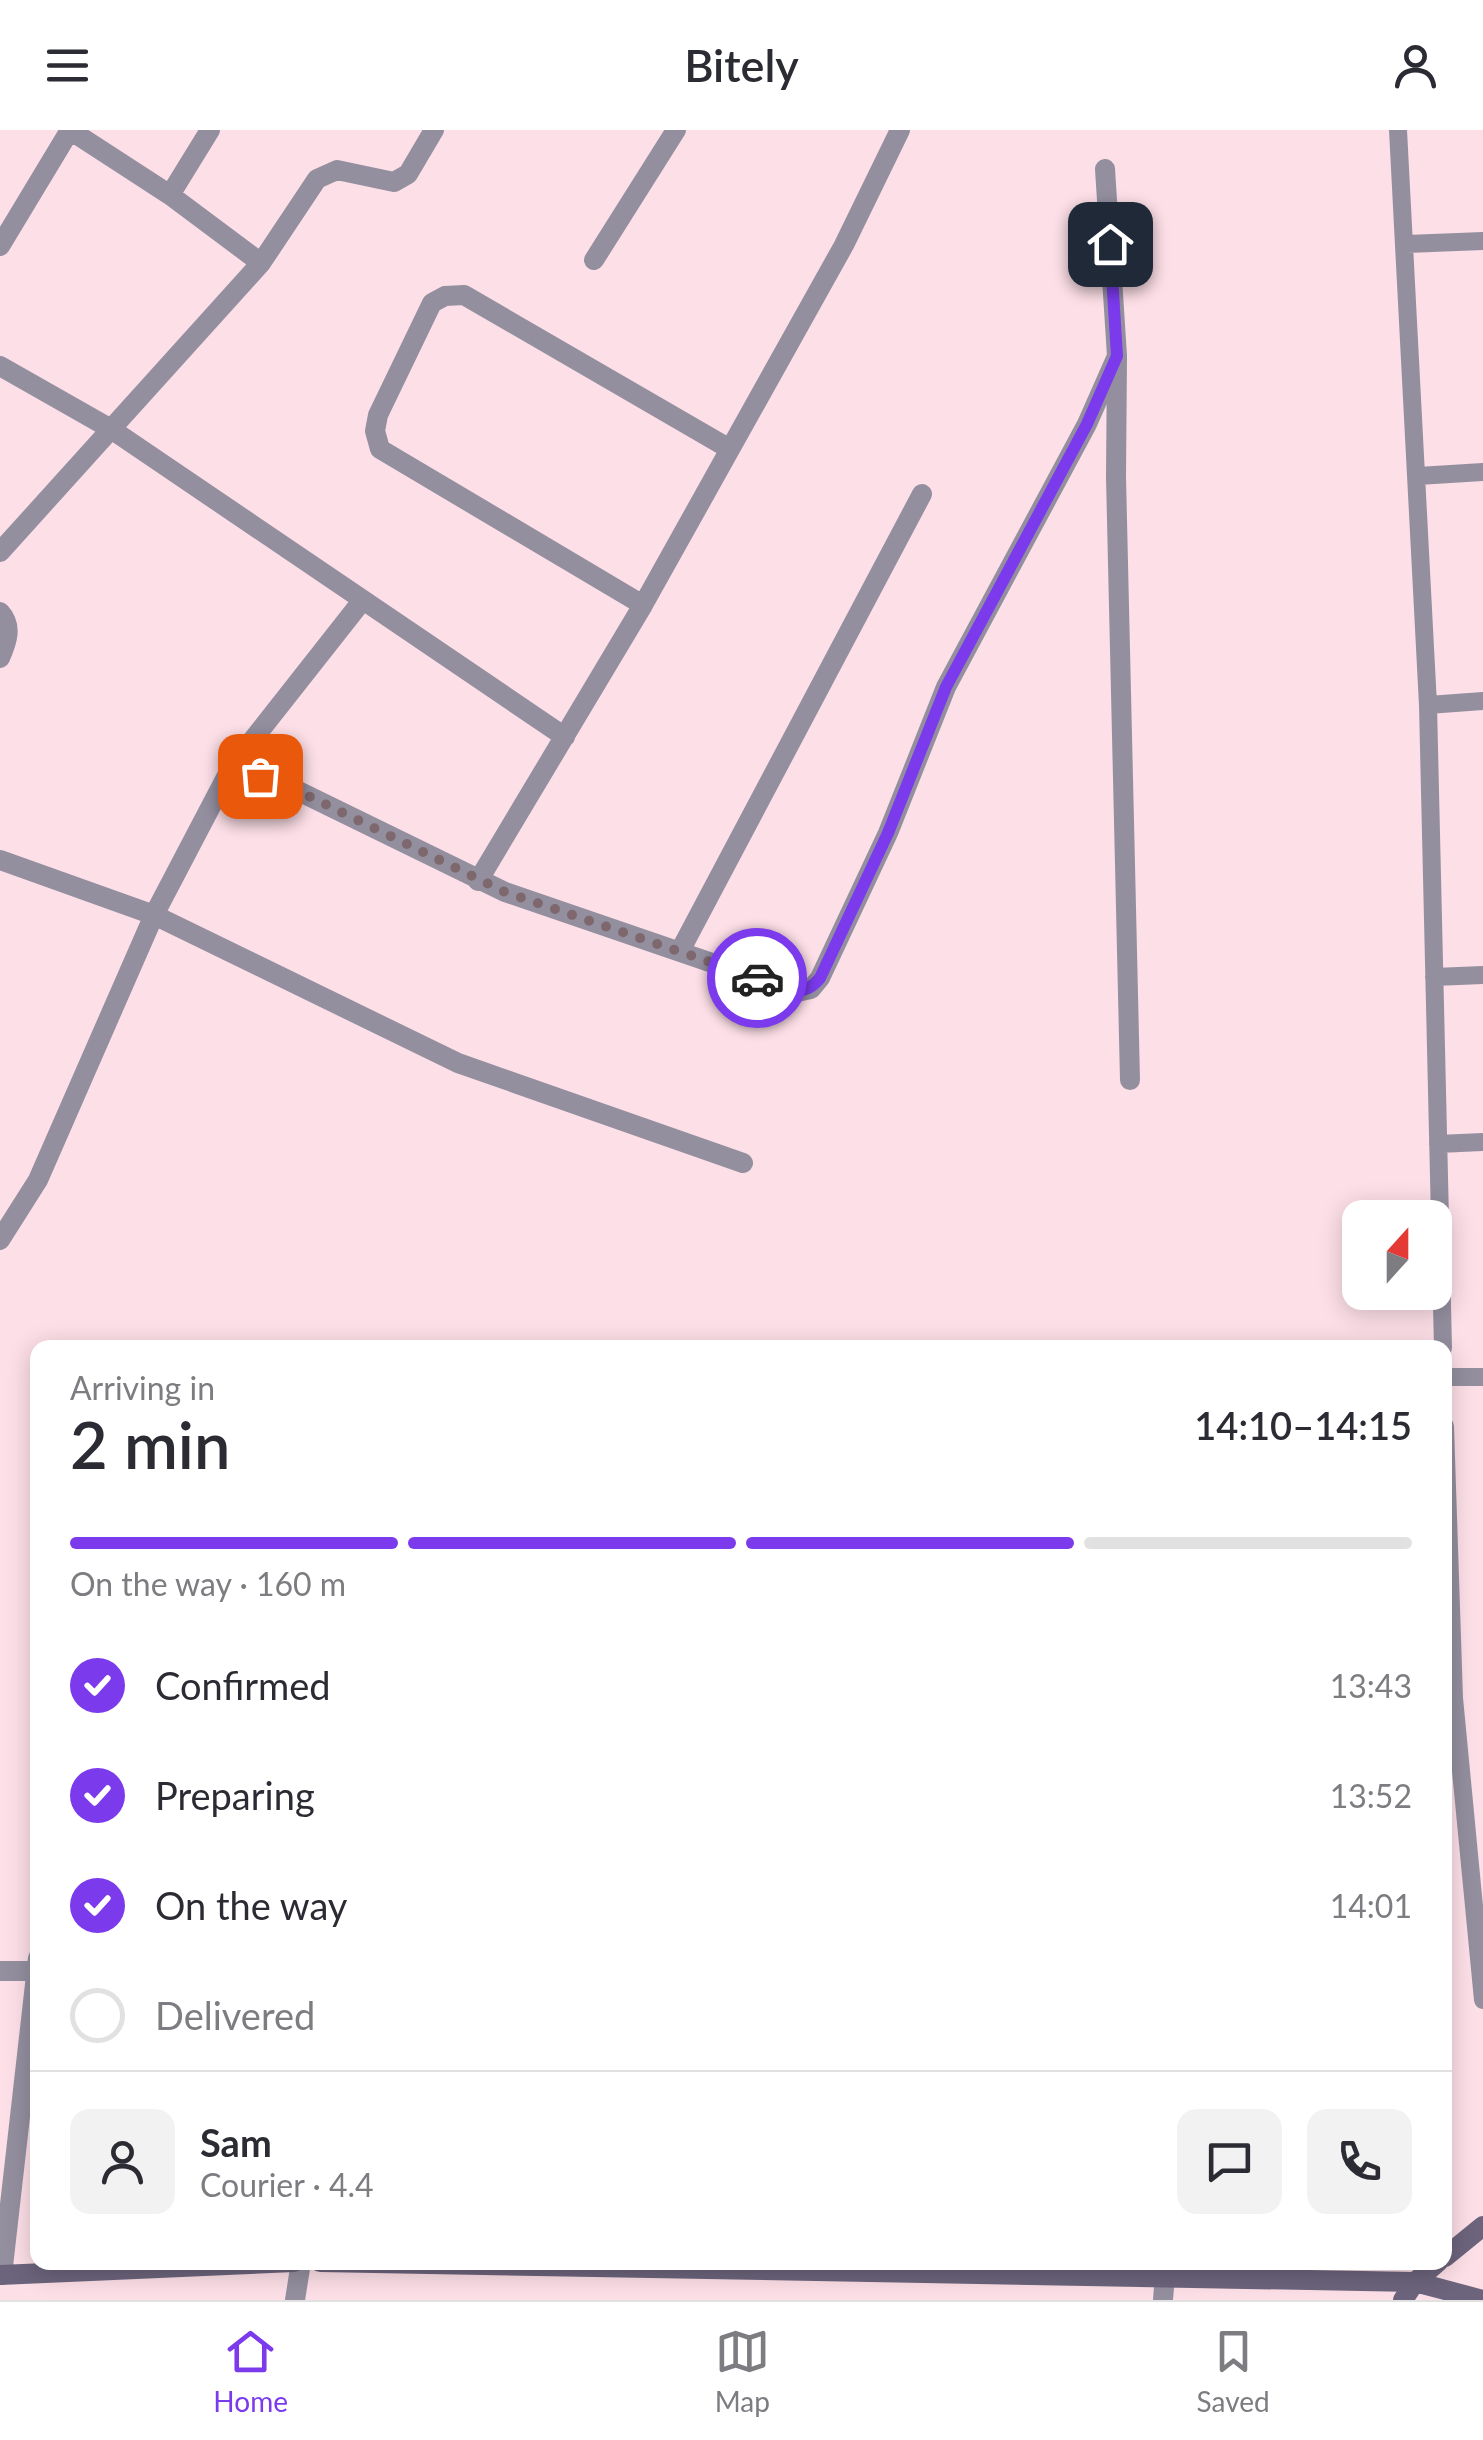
<!DOCTYPE html>
<html lang="en">
<head>
<meta charset="utf-8">
<style>
  body { margin:0; font-family:Lato,sans-serif; background:#f2f2f3; color:#2b2b33; height:100vh; display:flex; flex-direction:column; font-size:38px; white-space:nowrap }
  * { box-sizing:border-box; margin:0 }
  p { font-size:32px; color:#7c7c81 }
  .icon { flex:none; width:55px; height:55px; fill:none; stroke:currentColor; stroke-width:2; stroke-linecap:round; stroke-linejoin:round }
  .map { position:relative; flex:1; overflow:hidden }
  .panel { position:absolute; left:30px; top:1210px; width:1422px; height:930px; display:flex; flex-direction:column; background:#fff; border-radius:20px; box-shadow:0 5px 25px #0003 }
  .panel>* { flex:none }
  .needle { width:65px; rotate:21deg }
  .buttons { position:absolute; left:1342px; top:1070px; display:grid; gap:20px }
  .buttons a { display:grid; place-items:center; width:110px; height:110px; border-radius:20px; background:#fff; box-shadow:0 5px 25px #0003; font-size:50px }
  .pin { position:absolute; display:grid; place-items:center; width:85px; height:85px; color:#fff; margin:-42px; border-radius:20px; box-shadow:0 5px 15px #0006 }
  .courier { position:absolute; display:grid; place-items:center; width:100px; height:100px; margin:-50px; border:8px solid #7c3aed; border-radius:50%; background:#fff; color:#222; box-shadow:0 2px 12px #0007 }
  .headline em { font-style:normal; font-weight:600 }
  .headline div { display:flex; flex-direction:column-reverse }
  .headline { display:flex; align-items:center; justify-content:space-between; height:170px; padding:0 40px }
  h1 { font-size:65px; font-weight:600; line-height:75px }
  .bar { display:grid; grid-template-columns:repeat(4,1fr); gap:15px 10px; align-content:center; height:120px; padding:0 40px }
  .bar i { height:12px; border-radius:8px; background:#e1e1e2 }
  .bar .on { background:#7c3aed }
  .bar p { grid-column:span 4 }
  .line { display:flex; align-items:center; gap:25px; padding:0 40px; border-top:2px solid #e1e1e2 }
  .line div { flex:1 }
  .round { display:grid; place-items:center; flex:none; width:105px; height:105px; border-radius:20px; background:#f2f2f3 }
  ol { padding:0 40px; list-style:none }
  li { display:flex; align-items:center; gap:30px; height:110px }
  li p { margin-inline-start:auto }
  li .icon { padding:10px; border-radius:50%; background:#7c3aed; color:#fff; stroke-width:4 }
  li:last-child { color:#7c7c81 }
  li i { width:55px; height:55px; border:5px solid #e1e1e2; border-radius:50% }
  header { display:flex; justify-content:space-between; align-items:center; height:130px; padding:0 40px; background:#fff; font-size:45px; font-weight:600 }
  .dock { display:flex; justify-content:space-around; align-items:center; height:140px; border-top:2px solid #e1e1e2; background:#fff; font-size:28px; color:#7c7c81 }
  .dock a { display:grid; justify-items:center; gap:5px }
  .dock .on { color:#7c3aed }
  .map>svg:first-child { display:block }
</style>
</head>
<body>
<header><svg class="icon" aria-label="menu" viewBox="0 0 24 24"><path d="M4 6h16M4 12h16M4 18h16"/></svg>Bitely<svg class="icon" aria-label="person" viewBox="0 0 24 24"><circle cx="12" cy="8" r="4"/><path d="M4 21q1-7 8-7t8 7"/></svg></header>
<div class="map">
<svg width="1483" height="2170" viewBox="0 0 1483 2170">
  <rect width="100%" height="100%" fill="#fddfe7"/>
  <g fill="none" stroke-linecap="round" stroke-linejoin="round">
    <path stroke="#948f9f" stroke-width="18" d="M1398,0L1428,575L1443,1218
      M1407,114L1483,111
      M1418,346L1483,342
      M1428,575L1483,571
      M1434,847L1483,845
      M1438,1014L1483,1012
      M1445,1247H1483
      M1445,1296L1454,1568L1483,1870"/>
    <path stroke="#948f9f" stroke-width="20" d="M70,0L170,65L261,133
      M1105,39L1117,226L1116,347L1130,950
      M170,65L210,0
      M0,116L70,0
      M594,130L676,0
      M0,236L111,299L565,607
      M0,422L261,133L317,49L337,40L394,52L408,44L434,0
      M643,475L380,319L375,301L378,285L432,173L445,166L464,165L728,318
      M0,482C13,496 7,512 0,528
      M232,636L288,656L505,762L797,862L811,859L820,848L888,703L946,557L1087,294L1117,226
      M0,730L154,785L458,933L743,1033
      M478,751L643,475L844,115L900,0
      M680,821L922,364
      M0,1110L38,1050L154,785L232,636L362,471
      M0,1841H35
      M2,2145L38,1828
      M295,2170L301,2132
      M1163,2170L1166,2132"/>
    <path stroke="#6c647c" stroke-width="20" d="M1445,2127L1483,2096
      M320,2132L1415,2152L1483,2170
      M0,2145L294,2132
      M1403,2170L1415,2152L1438,2132"/>
  </g>
  <g fill="none" stroke-linecap="round" stroke-linejoin="round">
    <path stroke="#7e686e" stroke-width="10" stroke-dasharray="0 18" d="M260,646L288,656L505,762L757,848"/>
    <path stroke="#7c3aed" stroke-width="12" d="M757,848C780,857 802,871 820,848L888,703L946,557L1087,294L1117,226L1110,114"/>
  </g>
</svg>
<div class="buttons">
<a><svg class="needle" viewBox="-14 -14 28 28"><path d="M0-13l5 13h-10z" fill="#e53935"/><path d="M0 13l5-13h-10z" fill="#7c7c81"/></svg></a>
</div>
<div class="pin" style="left:260px;top:646px;background:#ea580c"><svg class="icon" aria-label="bag" viewBox="0 0 24 24"><path d="M5 8h14l-1 12H6zM9 8a3 3 0 0 1 6 0"/></svg></div>
<div class="pin" style="left:1110px;top:114px;background:#1f2937"><svg class="icon" aria-label="home" viewBox="0 0 24 24"><path d="M3 11l9-7 9 7M6 9v11h12V9"/></svg></div>
<div class="courier" style="left:757px;top:848px"><svg class="icon" aria-label="car" viewBox="0 0 24 24"><path d="M5 17H2v-5l4-1 3-4h7l3 4 3 1v5h-3M9 17h6M6 11h13"/><circle cx="7" cy="17" r="2"/><circle cx="17" cy="17" r="2"/></svg></div>
<section class="panel">
<div class="headline"><div><h1>2 min</h1><p>Arriving in</p></div><em>14:10–14:15</em></div>
<div class="bar"><i class="on"></i><i class="on"></i><i class="on"></i><i></i><p>On the way · 160 m</p></div>
<ol>
<li><svg class="icon" aria-label="check" viewBox="0 0 24 24"><path d="M5 12l5 5 9-10"/></svg>Confirmed<p>13:43</p></li>
<li><svg class="icon" aria-label="check" viewBox="0 0 24 24"><path d="M5 12l5 5 9-10"/></svg>Preparing<p>13:52</p></li>
<li><svg class="icon" aria-label="check" viewBox="0 0 24 24"><path d="M5 12l5 5 9-10"/></svg>On the way<p>14:01</p></li>
<li><i></i>Delivered</li>
</ol>
<div class="line" style="height:180px"><a class="round"><svg class="icon" aria-label="person" viewBox="0 0 24 24"><circle cx="12" cy="8" r="4"/><path d="M4 21q1-7 8-7t8 7"/></svg></a><div><b>Sam</b><p>Courier · 4.4</p></div><a class="round"><svg class="icon" aria-label="chat" viewBox="0 0 24 24"><path d="M4 5h16v11H9l-5 4z"/></svg></a><a class="round"><svg class="icon" aria-label="phone" viewBox="0 0 24 24"><path d="M5 4h4l2 5-3 2q2 4 5 5l2-3 5 2v4C11 20 4 13 5 4z"/></svg></a></div>
</section>
</div>
<nav class="dock">
<a class="on"><svg class="icon" aria-label="home" viewBox="0 0 24 24"><path d="M3 11l9-7 9 7M6 9v11h12V9"/></svg>Home</a>
<a><svg class="icon" aria-label="map" viewBox="0 0 24 24"><path d="M3 6l6-2 6 2 6-2v14l-6 2-6-2-6 2zM9 4v14M15 6v14"/></svg>Map</a>
<a><svg class="icon" aria-label="saved" viewBox="0 0 24 24"><path d="M7 4h10v16l-5-4-5 4z"/></svg>Saved</a>
</nav>
</body>
</html>
